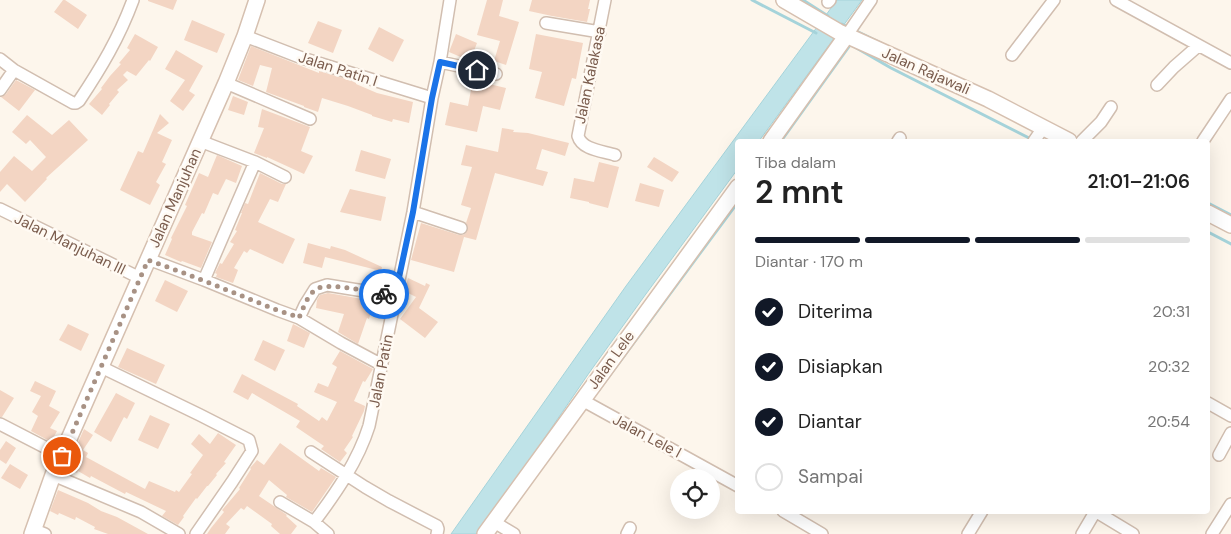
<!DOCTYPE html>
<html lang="id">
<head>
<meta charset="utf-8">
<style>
  body { margin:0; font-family:"DM Sans",sans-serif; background:#f2f2f2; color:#222; height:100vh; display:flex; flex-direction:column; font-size:19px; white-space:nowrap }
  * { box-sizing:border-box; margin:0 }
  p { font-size:16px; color:#767676 }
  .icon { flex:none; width:28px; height:28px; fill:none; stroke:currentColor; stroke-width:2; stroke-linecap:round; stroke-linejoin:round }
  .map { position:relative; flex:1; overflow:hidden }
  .sheet { position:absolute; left:735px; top:139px; width:475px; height:375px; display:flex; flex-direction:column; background:#fff; border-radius:5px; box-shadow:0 5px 20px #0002 }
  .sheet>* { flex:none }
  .buttons { position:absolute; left:670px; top:469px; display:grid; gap:10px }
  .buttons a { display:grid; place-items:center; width:50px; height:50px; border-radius:50%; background:#fff; box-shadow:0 5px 20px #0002; font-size:25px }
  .pin { position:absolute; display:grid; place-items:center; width:42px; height:42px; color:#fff; margin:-21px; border:2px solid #fff; border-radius:50%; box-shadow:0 1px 5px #0007 }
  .courier { position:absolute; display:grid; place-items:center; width:50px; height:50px; margin:-25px; border:4px solid #1a73e8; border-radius:50%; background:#fff; color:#222; box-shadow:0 1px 6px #0007 }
  .head em { font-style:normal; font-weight:600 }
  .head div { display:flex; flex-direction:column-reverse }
  .head { display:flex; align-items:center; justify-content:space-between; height:85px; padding:0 20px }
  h1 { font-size:32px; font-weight:600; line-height:38px }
  .bar { display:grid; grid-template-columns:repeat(4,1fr); gap:8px 5px; align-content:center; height:60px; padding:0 20px }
  .bar i { height:6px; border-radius:4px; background:#e0e0e0 }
  .bar .selected { background:#111827 }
  .bar p { grid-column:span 4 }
  ol { padding:0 20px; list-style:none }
  li { display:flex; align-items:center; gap:15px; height:55px }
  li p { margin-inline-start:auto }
  li .icon { padding:5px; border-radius:50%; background:#111827; color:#fff; stroke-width:4 }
  li:last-child { color:#767676 }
  li i { width:28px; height:28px; border:2px solid #e0e0e0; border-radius:50% }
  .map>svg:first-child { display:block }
</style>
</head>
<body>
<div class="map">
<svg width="1231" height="534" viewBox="0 0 1231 534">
  <rect width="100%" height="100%" fill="#fdf6ec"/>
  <path fill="#bfe3e8" stroke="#a5d3da" d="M837,0H862L759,141H738L737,170L643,298L589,373L479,534H451L626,286Z"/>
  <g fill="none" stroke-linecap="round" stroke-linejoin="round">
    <path stroke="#a5d3da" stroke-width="3" d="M752,0L816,33
      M803,0L828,16
      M842,24L881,43
      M853,46L891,68L1031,139
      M781,141L850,45
      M1208,203L1231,215
      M1208,232L1231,244
      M598,391L738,202
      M494,534L508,515"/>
  </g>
  <path fill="#f3d5c3" d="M63,0H65L87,15L78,29L54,12Z
    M148,0H177L173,10L148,1Z
    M487,0H503L499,16L519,22L506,65L494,61L500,41L477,35Z
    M532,0H590L588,9H590L587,22L552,16L529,11Z
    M192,20L225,34L217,53L184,40Z
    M318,21L342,30L333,53L308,43Z
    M379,27L404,40L393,62L368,49Z
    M135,34L158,47L150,61L149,60L136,76L127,71L123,75L128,80L117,90L119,92L109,104L110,105L102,115L89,104L102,89L101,88L110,76L121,64L119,63L130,50L127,48Z
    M456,34L477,43L470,61L449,52Z
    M536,34L583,43L576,79L572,78L564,106L535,98L542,72L529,69Z
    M251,46L319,73V71L356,82V84L377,93L413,102L409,123L393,119L392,122L372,116V115L348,106L322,98L318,112L304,107V106L266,92L272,68L260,65L253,86L238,80Z
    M176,50L203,66L189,91L195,95L183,111L170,101L185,80L165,69Z
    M473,79L490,82L489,84L506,88L500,110L483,106L477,132L445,125L450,102L468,106Z
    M16,80L35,90L19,111L1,97L6,94Z
    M233,96L248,102L244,115L228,110Z
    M262,109L310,127L301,151L313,156L304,174L267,157V158L254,153L264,128L258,127Z
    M160,114L169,123L157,133L172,140L162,162L166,164L156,182L160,185L150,205L120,190L138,151L143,153Z
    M27,115L52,135L69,120L88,140L46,178L47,179L25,202L7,184L0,192V172L14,156L32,171L46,157L30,140L26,144L12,132Z
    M502,128L514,130L513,132L528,133L569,143L565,156L542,149L536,169L548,172L543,186L495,173L476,240L464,237L454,272L411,260L421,223L459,235H463L466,233L468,227L466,223L471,208L461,205L472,167L461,165L466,145L498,152Z
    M361,150L391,159L385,179L355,171Z
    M217,155L242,166L236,183L226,179L218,195L213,193L204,214L202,213L192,232V235L212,242L201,268L182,261L181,262L165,255L172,239L171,238L187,206L185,205L199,173L208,177Z
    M654,157L679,172L672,182L647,167Z
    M599,162L619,167L608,208L589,203V202L570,198L574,178L594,182Z
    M260,173L282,184H286L278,202L270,199L258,222L295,239L283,264L250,249L247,253L244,251L234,268L238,270L233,283L216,277L217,274L215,273L220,263L222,264L234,244L230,242L237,231L235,230L242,213H241L245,203L248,204Z
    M640,183L664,190L659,207L635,201Z
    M350,189L386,197L381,221L340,212Z
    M308,243L330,249L331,246L345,250L382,267L381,271L325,257L322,268L303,263Z
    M408,278L425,286L426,283L430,285L419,308L438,322L425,338L400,319L416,297L404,291Z
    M165,280L188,291L177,312L155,301Z
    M328,293L374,301L369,319L367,318L358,344L338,332L344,314L316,308L317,300L320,295Z
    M68,324L89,334L81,351L59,340Z
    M293,324L310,333L304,348L287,341Z
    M263,340L285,350L275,371L254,360Z
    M127,348L165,365L156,384L118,367Z
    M340,351L373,369L365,382L363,381L354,401L365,406L364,411L352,436L353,437L344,450L347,453L340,462L321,449L324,446L296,427L300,421L252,393L248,400L233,392L242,374L298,404L297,406L319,421L322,417L327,421L337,402L314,392L318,383L328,387L337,367L332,364Z
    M35,381L56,391L49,406L60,412L50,428L57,431L51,442L31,431L38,416L32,412L41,396L30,391Z
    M0,390L14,398L2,417H0Z
    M116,393L135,403L127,419L124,417L111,442L94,432Z
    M150,415L170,424L158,449L138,440Z
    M84,429L93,435L83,450L88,453L86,457L145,489L149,481L175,492L176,490L179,492L192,474L190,473L203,455L191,444L199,434L210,444L218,433L236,445L224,462L226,463L216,474L217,475L208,486H207L197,499L196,498L183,516L184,517L178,525L162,516L166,511L126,492L125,494L91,476L90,478L78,471L77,473L67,467Z
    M6,441L16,448L6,464L0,460V450Z
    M280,443L319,471L321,468L336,477L312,512L286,497L287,495L269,480L259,496L287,515L286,516L297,526L291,534H280L271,526L272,524L247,506L244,510L241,508L226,524L230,527L225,534H207L211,528L224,512L222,510L223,509L240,489L239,488L251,469L250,468L257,460L264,465Z
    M10,464L28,475L20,489L1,478Z
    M58,490L88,503L101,511L117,517L148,534H108L94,529L95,527L76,517L75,520L59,513L58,515L50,511Z"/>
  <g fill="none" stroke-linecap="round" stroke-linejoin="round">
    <defs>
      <path id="street" d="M605,0L578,136C582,150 603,151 615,155
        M1116,0L1231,63
        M828,2L830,0
        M546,23L600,32
        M847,35L871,0
        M245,36L302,58L432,98
        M1012,55L1054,0
        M0,59L14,70L73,103H76L79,101C101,68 119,38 133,0
        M440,62L496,74
        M226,83L310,119
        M1157,85L1174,67L1198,46H1200
        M0,90L14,70
        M200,141L255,162L285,177
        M898,141L900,138
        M1034,141L1043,128
        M1082,141L1101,122L1111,107
        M1203,141L1231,99
        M0,209L140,278
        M413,212L461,228
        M148,259L204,280L277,310L299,318L341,343L382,365
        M204,280L255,162
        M299,318L305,305L315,289L327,285L395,296
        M101,367L200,415L249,440L252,451L232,482L196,534
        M582,400L738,486
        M1208,403L1231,416
        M0,424L62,456
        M311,452L365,487L389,501L437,526L438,529L437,534
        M1219,455L1231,433
        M53,475L141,512L179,534
        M280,502L314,522L328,534
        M783,511L822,534
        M1095,511L1133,534
        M314,522C336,493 358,461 369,426L413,212L432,98L440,62L450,0
        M494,522L514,534
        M35,530L45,534
        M627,534L630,528
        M968,534L982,511
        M1082,534L1095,512
        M1212,534L1231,504"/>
      <path id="secondary" d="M784,0L839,32L988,99L1069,141
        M771,141L847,35
        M1208,213L1231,225
        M32,534L53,475L226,83L245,36L257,0
        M485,534L738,187"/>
    </defs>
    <use href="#street" stroke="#d1beb0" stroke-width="14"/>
    <use href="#secondary" stroke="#d6c0b0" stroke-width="18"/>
    <use href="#street" stroke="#fff" stroke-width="11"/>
    <use href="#secondary" stroke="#fff" stroke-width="15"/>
  </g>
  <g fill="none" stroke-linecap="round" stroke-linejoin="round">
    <path stroke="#a89285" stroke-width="5" stroke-dasharray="0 9" d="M62,456L148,260C191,275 232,292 274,309C282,312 291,314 299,318C303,309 307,296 315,290C325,281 370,292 384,294"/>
    <path stroke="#1a73e8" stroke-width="6" d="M384,294L395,296L413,212L432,98L440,62L477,70"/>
  </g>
  <g text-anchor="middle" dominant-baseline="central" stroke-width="5" stroke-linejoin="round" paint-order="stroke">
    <g font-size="15" fill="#7a5c4d" stroke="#fffaf3">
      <text transform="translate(338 69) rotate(18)">Jalan Patin I</text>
      <text transform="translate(926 71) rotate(24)">Jalan Rajawali</text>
      <text transform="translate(590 75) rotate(-78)">Jalan Kalakasa</text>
      <text transform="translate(175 198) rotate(-66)">Jalan Manjuhan</text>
      <text transform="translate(70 244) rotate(26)">Jalan Manjuhan III</text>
      <text transform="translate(611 360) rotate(-54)">Jalan Lele</text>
      <text transform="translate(381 371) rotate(-79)">Jalan Patin</text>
      <text transform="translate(647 436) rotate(28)">Jalan Lele I</text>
    </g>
  </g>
</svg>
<div class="buttons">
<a><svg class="icon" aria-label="locate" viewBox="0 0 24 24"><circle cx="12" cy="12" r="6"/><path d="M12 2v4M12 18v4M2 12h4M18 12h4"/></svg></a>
</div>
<div class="pin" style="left:62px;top:456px;background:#ea580c"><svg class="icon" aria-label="bag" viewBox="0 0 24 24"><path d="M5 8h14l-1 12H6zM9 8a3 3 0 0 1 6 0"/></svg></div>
<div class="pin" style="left:477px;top:70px;background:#1f2937"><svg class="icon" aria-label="home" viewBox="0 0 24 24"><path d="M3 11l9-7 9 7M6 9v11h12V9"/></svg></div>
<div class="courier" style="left:384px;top:294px"><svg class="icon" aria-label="bike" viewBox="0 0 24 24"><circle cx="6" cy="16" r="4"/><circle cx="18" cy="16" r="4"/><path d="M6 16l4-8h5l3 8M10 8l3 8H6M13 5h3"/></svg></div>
<section class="sheet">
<div class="head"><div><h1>2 mnt</h1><p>Tiba dalam</p></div><em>21:01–21:06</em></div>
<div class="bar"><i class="selected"></i><i class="selected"></i><i class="selected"></i><i></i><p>Diantar · 170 m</p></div>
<ol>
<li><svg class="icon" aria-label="check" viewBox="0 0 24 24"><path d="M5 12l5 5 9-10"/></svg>Diterima<p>20:31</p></li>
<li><svg class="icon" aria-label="check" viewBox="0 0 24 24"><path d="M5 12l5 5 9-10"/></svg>Disiapkan<p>20:32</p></li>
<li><svg class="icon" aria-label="check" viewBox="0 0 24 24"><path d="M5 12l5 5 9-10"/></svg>Diantar<p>20:54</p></li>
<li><i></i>Sampai</li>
</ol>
</section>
</div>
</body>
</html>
